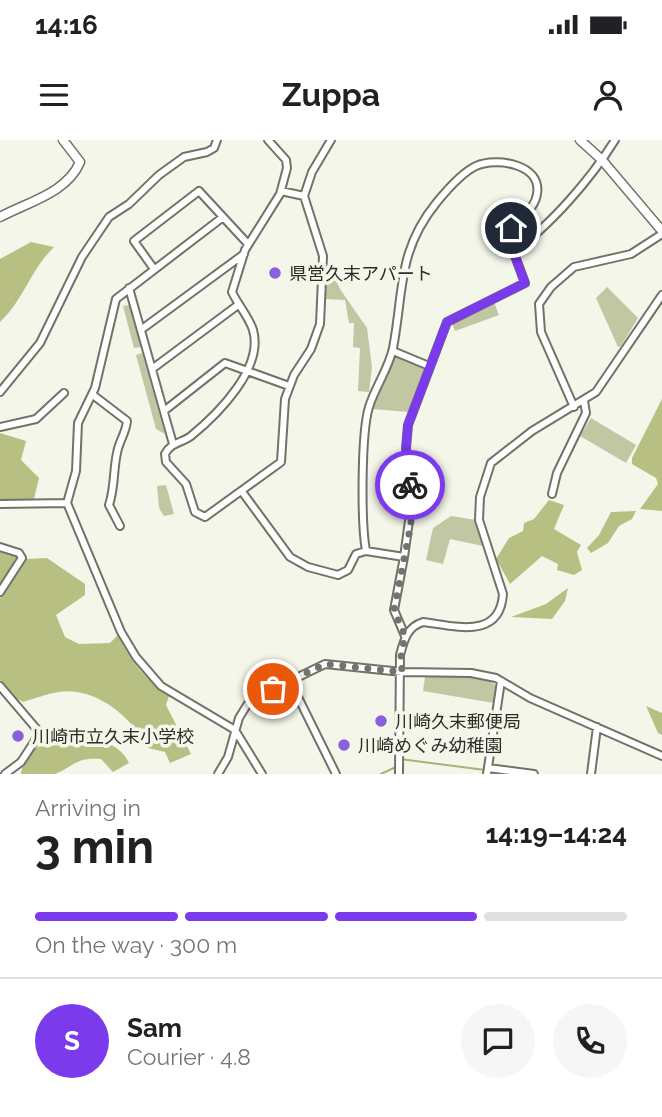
<!DOCTYPE html>
<html lang="en">
<head>
<meta charset="utf-8">
<style>
  body { margin:0; font-family:Raleway,"Noto Sans JP",sans-serif; background:#f6f6f6; color:#202124; height:100vh; display:flex; flex-direction:column; font-size:26px; white-space:nowrap }
  * { box-sizing:border-box; margin:0 }
  p { font-size:23px; color:#757577 }
  .icon { flex:none; width:38px; height:38px; fill:none; stroke:currentColor; stroke-width:2; stroke-linecap:round; stroke-linejoin:round }
  .map { position:relative; height:634px; overflow:hidden }
  .drawer { display:flex; flex-direction:column; background:#fff; flex:1 }
  .drawer>* { flex:none }
  .pin { position:absolute; display:grid; place-items:center; width:60px; height:60px; color:#fff; margin:-30px; border:4px solid #fff; border-radius:50%; box-shadow:0 2px 7px #0007 }
  .courier { position:absolute; display:grid; place-items:center; width:70px; height:70px; margin:-35px; border:5px solid #7c3aed; border-radius:50%; background:#fff; color:#222; box-shadow:0 2px 9px #0007 }
  .headline em { font-style:normal; font-weight:700 }
  .headline div { display:flex; flex-direction:column-reverse }
  .headline { display:flex; align-items:center; justify-content:space-between; height:119px; padding:0 35px }
  h1 { font-size:46px; font-weight:700; line-height:52px }
  .bar { display:grid; grid-template-columns:repeat(4,1fr); gap:10px 7px; align-content:center; height:84px; padding:0 35px }
  .bar i { height:9px; border-radius:5px; background:#e0e0e0 }
  .bar .selected { background:#7c3aed }
  .bar p { grid-column:span 4 }
  .line { display:flex; align-items:center; gap:18px; padding:0 35px; border-top:2px solid #e0e0e0 }
  .line div { flex:1 }
  .round { display:grid; place-items:center; flex:none; width:74px; height:74px; border-radius:37px; background:#f6f6f6 }
  .status { display:flex; justify-content:space-between; align-items:center; height:49px; padding:0 35px; background:#fff; direction:ltr }
  .status svg { height:19px; fill:currentColor }
  header { display:flex; justify-content:space-between; align-items:center; height:91px; padding:0 35px; background:#fff; font-size:32px; font-weight:700 }
  .map>svg:first-child { display:block }
</style>
</head>
<body>
<div class="status"><b>14:16</b><svg viewBox="0 0 49 12"><path d="M0 12V9h3v3zM5 12V6h3v6zM10 12V3h3v9zM15 12V0h3v12zM26 1h20v11H26zM47 4h2v5h-2z"/></svg></div>
<header><svg class="icon" aria-label="menu" viewBox="0 0 24 24"><path d="M4 6h16M4 12h16M4 18h16"/></svg>Zuppa<svg class="icon" aria-label="person" viewBox="0 0 24 24"><circle cx="12" cy="8" r="4"/><path d="M4 21q1-7 8-7t8 7"/></svg></header>
<div class="map">
<svg width="662" height="634" viewBox="0 0 662 634">
  <rect width="100%" height="100%" fill="#f4f6e9"/>
  <path fill="#c1c7a3" d="M328,123L340,149L367,188L372,227L369,252L358,251L360,208L353,207L354,183H349L345,160L325,159Z
    M607,147L638,178L621,206L618,207L596,158Z
    M494,162L499,175L455,191L451,181Z
    M129,165L141,207L134,208L123,166Z
    M142,213L165,294L156,289L136,215Z
    M395,216L420,225L425,231L409,272L371,269Z
    M591,278L636,305L626,323L580,296Z
    M166,345L174,374L164,376L159,368L157,346Z
    M451,376L476,380L483,406L450,399L443,424L426,420L433,388Z
    M425,537H474L487,539L497,546L494,563L423,551Z"/>
  <path fill="#b7c082" d="M31,102L54,107C31,129 23,161 0,182V119Z
    M662,259V371L640,369L658,344L656,338L632,324V318Z
    M0,293L26,301L21,320L39,338L34,359H0Z
    M549,360L564,365L554,389L581,405L577,412L582,430L574,435L557,430L558,424L542,416L510,444L496,419L509,398L523,391L524,383L534,379Z
    M636,371L632,379L619,386L608,403L591,413L587,408L599,395L611,372Z
    M0,411L18,418L0,447Z
    M47,418L85,444V455L56,475L65,497L79,504L110,503L118,495C130,521 146,540 169,556L166,565L191,614L170,623L165,612L148,608C134,582 108,557 77,552C59,549 40,557 23,562L10,555L0,540V458L26,419Z
    M568,448L565,461L552,479L511,477L546,464Z
    M646,566L662,573V595L658,593Z
    M65,596C88,595 119,600 129,623L113,632L101,619C75,617 75,626 55,634C46,634 30,634 21,634C24,609 44,603 65,596Z"/>
  <g fill="none" stroke-linecap="round" stroke-linejoin="round">
    <path stroke="#a8b274" stroke-width="2" d="M400,619L485,630
      M381,634L398,626"/>
    <defs>
      <path id="street" d="M268,0L286,20L287,28L280,54L245,110L232,152C238,165 249,177 253,190C264,228 218,274 191,296C182,303 171,302 165,314L166,322L186,344L195,372L205,377L281,322L285,259L294,235L311,209L320,184L323,116L304,56L312,32L331,0
        M281,51L304,56
        M223,77L116,159L95,248L78,283L76,331L67,363L121,492L136,517L161,546L235,590L262,634
        M513,111C550,87 592,37 615,0
        M154,129L134,101L199,51L248,104
        M129,148L173,304
        M142,189L244,114
        M393,211L429,226
        M152,229L238,165
        M0,252L40,203L82,117L109,77L129,64L159,35L184,17L207,12L214,8L217,0
        M93,255L127,281C126,293 119,301 117,313C113,331 115,347 109,365L120,386
        M574,267L541,192L539,164L551,147L574,127L631,114L662,94
        M164,271L225,223L289,246
        M0,287L36,279L64,253
        M243,353L290,417L308,427L338,435L348,430L356,414L366,411L404,417L394,470L405,496
        M552,354L557,333L586,273L584,261
        M0,364L67,363
        M0,407L19,413L22,418L0,452
        M366,411C361,383 361,293 369,267C375,247 389,228 393,208C404,150 397,111 437,62C446,51 463,32 476,26C497,17 542,24 537,54C535,71 514,81 508,97L525,143L447,182L408,285L406,308L412,359L404,417
        M291,543L336,634
        M0,546L40,593L21,622L5,634
        M488,628L534,634
        M218,634L228,617L239,578L247,565L259,556L325,524L402,532L471,533L496,538L530,558L662,616
        M399,634L400,515C404,500 407,487 423,482C455,486 500,500 503,454L479,380L480,357L491,323L532,291L596,252L662,155
        M487,634L501,541
        M591,634L597,587"/>
      <path id="secondary" d="M580,0L602,20L662,91
        M0,77C28,62 67,53 80,22L63,0"/>
    </defs>
    <use href="#street" stroke="#717368" stroke-width="10"/>
    <use href="#secondary" stroke="#717368" stroke-width="11"/>
    <use href="#street" stroke="#fff" stroke-width="6"/>
    <use href="#secondary" stroke="#fff" stroke-width="8"/>
  </g>
  <g fill="none" stroke-linecap="round" stroke-linejoin="round">
    <path stroke="#72736c" stroke-width="7" stroke-dasharray="0 12.6" d="M273,549L325,524L402,532L401,515L405,496L394,470L411,384L410,345"/>
    <path stroke="#7c3aed" stroke-width="9" d="M410,345L406,308L408,285L447,182L525,143L508,97L511,88"/>
  </g>
  <g fill="#8961dc" stroke="#f4f6e9" stroke-width="2.5">
    <circle cx="275" cy="133" r="7"/>
    <circle cx="381" cy="581" r="7"/>
    <circle cx="18" cy="596" r="7"/>
    <circle cx="344" cy="605" r="7"/>
  </g>
  <g text-anchor="middle" dominant-baseline="central" stroke-width="7" stroke-linejoin="round" paint-order="stroke">
    <g font-size="18" fill="#2c2d29" stroke="#f4f6e9" text-anchor="start">
      <text x="289" y="133">県営久末アパート</text>
      <text x="395" y="581">川崎久末郵便局</text>
      <text x="32" y="596">川崎市立久末小学校</text>
      <text x="358" y="605">川崎めぐみ幼稚園</text>
    </g>
  </g>
</svg>
<div class="pin" style="left:273px;top:549px;background:#ea580c"><svg class="icon" aria-label="bag" viewBox="0 0 24 24"><path d="M5 8h14l-1 12H6zM9 8a3 3 0 0 1 6 0"/></svg></div>
<div class="pin" style="left:511px;top:88px;background:#1f2937"><svg class="icon" aria-label="home" viewBox="0 0 24 24"><path d="M3 11l9-7 9 7M6 9v11h12V9"/></svg></div>
<div class="courier" style="left:410px;top:345px"><svg class="icon" aria-label="bike" viewBox="0 0 24 24"><circle cx="6" cy="16" r="4"/><circle cx="18" cy="16" r="4"/><path d="M6 16l4-8h5l3 8M10 8l3 8H6M13 5h3"/></svg></div>
</div>
<section class="drawer">
<div class="headline"><div><h1>3 min</h1><p>Arriving in</p></div><em>14:19–14:24</em></div>
<div class="bar"><i class="selected"></i><i class="selected"></i><i class="selected"></i><i></i><p>On the way · 300 m</p></div>
<div class="line" style="height:126px"><b class="round" style="background:#7c3aed;color:#fff">S</b><div><b>Sam</b><p>Courier · 4.8</p></div><a class="round"><svg class="icon" aria-label="chat" viewBox="0 0 24 24"><path d="M4 5h16v11H9l-5 4z"/></svg></a><a class="round"><svg class="icon" aria-label="phone" viewBox="0 0 24 24"><path d="M5 4h4l2 5-3 2q2 4 5 5l2-3 5 2v4C11 20 4 13 5 4z"/></svg></a></div>
</section>
</body>
</html>
